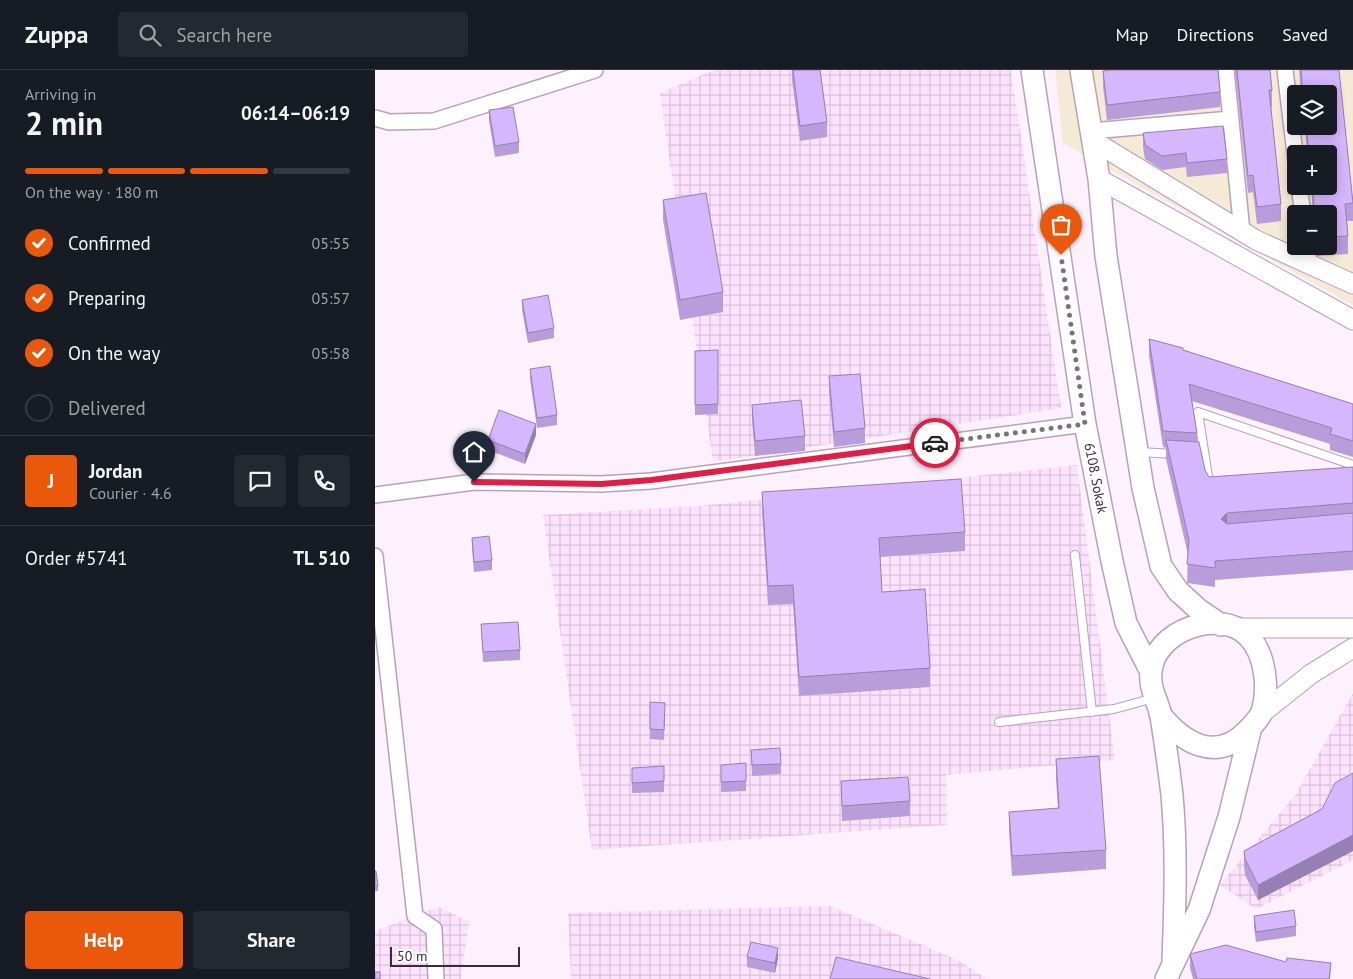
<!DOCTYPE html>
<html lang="en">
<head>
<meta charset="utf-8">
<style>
  body { margin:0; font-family:"PT Sans",sans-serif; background:#242831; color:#f1f3f6; height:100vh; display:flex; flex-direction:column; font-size:19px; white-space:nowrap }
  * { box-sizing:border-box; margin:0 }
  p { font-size:16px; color:#9ea1a6 }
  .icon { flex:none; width:28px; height:28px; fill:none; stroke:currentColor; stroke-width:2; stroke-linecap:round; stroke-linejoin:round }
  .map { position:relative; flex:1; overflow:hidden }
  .sheet { display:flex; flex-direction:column; background:#171b24; width:375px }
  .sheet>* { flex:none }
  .buttons { position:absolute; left:912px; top:15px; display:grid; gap:10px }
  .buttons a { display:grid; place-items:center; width:50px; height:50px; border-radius:5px; background:#171b24; box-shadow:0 2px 12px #0003; font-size:25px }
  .scale { position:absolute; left:15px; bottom:12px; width:130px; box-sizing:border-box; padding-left:5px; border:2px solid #372c37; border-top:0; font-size:14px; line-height:18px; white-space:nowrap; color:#372c37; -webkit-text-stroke:4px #fff; paint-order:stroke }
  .pin { position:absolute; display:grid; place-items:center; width:42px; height:42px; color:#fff; margin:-51px -21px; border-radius:50% 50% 50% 0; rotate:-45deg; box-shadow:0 0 5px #0007 }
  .pin .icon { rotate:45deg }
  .courier { position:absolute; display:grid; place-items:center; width:50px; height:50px; margin:-25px; border:4px solid #e11d48; border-radius:50%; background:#fff; color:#222; box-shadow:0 1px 6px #0007 }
  .headline em { font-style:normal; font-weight:800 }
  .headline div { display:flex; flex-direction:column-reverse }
  .headline { display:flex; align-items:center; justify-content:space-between; height:85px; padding:0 25px }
  h1 { font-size:32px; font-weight:800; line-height:38px }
  .bar { display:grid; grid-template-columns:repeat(4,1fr); gap:8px 5px; align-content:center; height:60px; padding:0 25px }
  .bar i { height:6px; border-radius:4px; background:#363941 }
  .bar .selected { background:#ea580c }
  .bar p { grid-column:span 4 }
  .line { display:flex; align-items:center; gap:12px; padding:0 25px; border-top:1px solid #363941 }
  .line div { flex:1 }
  .round { display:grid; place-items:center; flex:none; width:52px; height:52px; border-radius:5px; background:#242831 }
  ol { padding:0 25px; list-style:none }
  li { display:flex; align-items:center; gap:15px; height:55px }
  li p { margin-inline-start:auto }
  li .icon { padding:5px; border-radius:50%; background:#ea580c; color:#fff; stroke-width:4 }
  li:last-child { color:#9ea1a6 }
  li i { width:28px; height:28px; border:2px solid #363941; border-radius:50% }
  .primary-button { display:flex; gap:10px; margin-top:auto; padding:10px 25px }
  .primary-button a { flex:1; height:58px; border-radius:5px; background:#ea580c; color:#fff; font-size:20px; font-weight:800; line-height:58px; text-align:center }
  .primary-button a+a { background:#242831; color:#f1f3f6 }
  header { display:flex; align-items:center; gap:30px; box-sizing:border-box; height:70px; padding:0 25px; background:#171b24; border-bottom:1px solid #363941 }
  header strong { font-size:24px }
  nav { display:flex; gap:28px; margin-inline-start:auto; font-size:18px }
  .search { width:350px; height:45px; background:#242831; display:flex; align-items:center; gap:12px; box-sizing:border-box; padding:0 18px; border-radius:5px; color:#9ea1a6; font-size:19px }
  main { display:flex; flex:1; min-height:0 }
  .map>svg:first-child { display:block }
</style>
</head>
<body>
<header>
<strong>Zuppa</strong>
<div class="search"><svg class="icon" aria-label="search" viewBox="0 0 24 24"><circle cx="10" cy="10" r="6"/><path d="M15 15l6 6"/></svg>Search here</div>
<nav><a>Map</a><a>Directions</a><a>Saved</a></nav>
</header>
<main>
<section class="sheet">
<div class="headline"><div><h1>2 min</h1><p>Arriving in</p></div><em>06:14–06:19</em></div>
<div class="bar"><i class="selected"></i><i class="selected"></i><i class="selected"></i><i></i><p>On the way · 180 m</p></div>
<ol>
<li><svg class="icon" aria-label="check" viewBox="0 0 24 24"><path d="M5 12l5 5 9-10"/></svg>Confirmed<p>05:55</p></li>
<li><svg class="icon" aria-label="check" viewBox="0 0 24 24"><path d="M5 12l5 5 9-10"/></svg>Preparing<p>05:57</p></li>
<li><svg class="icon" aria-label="check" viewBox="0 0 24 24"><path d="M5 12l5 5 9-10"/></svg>On the way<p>05:58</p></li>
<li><i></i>Delivered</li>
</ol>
<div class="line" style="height:90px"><b class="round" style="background:#ea580c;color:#fff">J</b><div><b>Jordan</b><p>Courier · 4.6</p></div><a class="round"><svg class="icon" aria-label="chat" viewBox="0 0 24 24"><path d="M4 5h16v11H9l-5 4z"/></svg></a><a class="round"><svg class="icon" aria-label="phone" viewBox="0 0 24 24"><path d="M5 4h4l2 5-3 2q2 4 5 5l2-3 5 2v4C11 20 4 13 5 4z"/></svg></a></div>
<div class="line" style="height:65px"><div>Order #5741</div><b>TL 510</b></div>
<div class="primary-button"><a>Help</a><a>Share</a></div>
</section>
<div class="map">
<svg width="978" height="909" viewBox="0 0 978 909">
  <defs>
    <pattern id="industrial-grid" width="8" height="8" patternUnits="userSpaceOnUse" patternTransform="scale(1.25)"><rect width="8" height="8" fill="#fde2fe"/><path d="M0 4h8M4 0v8" fill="none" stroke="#d9c2da"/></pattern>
  </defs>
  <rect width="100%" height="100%" fill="#fcf1fc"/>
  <path fill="#f4ead5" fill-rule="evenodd" d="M680,0H978V235L688,73ZM921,24H954V56H921ZM921,84H954V116H921ZM921,144H954V176H921Z"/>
  <path fill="url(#industrial-grid)" d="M339,0H636L686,338L338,392L285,23Z
    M702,395L740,690L571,705L572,755L217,780L168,445L325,436Z
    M978,623V790L881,839L845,815L921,724Z
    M455,836L583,890L612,909H196L193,843Z
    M64,837L94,852L86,909H0V861Z"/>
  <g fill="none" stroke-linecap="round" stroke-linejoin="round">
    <defs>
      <path id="service" d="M764,382L800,384
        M834,413L823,342L978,395
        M700,485L717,642
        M624,652L739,639L779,628"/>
      <path id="minor" d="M851,0L867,162
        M910,0L921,92
        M0,48L14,52L59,51L220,0
        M716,61L856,49
        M924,116L928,144
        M932,176L934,194
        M0,425L99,412L226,414L276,411L710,354
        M0,486L40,846L59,859L61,909"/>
      <path id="tertiary" d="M717,70L881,170L978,214
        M724,109L978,250
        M861,558H978
        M887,643L936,604L978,578"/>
      <path id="secondary" d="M657,0L710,354L737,491L751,553L776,602
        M706,0L724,109L731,186L768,418L786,496L803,521L824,540L846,555
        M785,644C807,672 840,693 871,662C876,657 884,649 887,642C894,619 891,584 873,566C844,537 779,561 776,602C774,619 783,631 786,646C790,672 794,699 797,725C802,780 800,836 798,891
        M791,909L824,840L854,747L876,657"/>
    </defs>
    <use href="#service" stroke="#baa0bc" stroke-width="10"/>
    <use href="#minor" stroke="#baa0bc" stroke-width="18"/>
    <use href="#tertiary" stroke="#baa0bc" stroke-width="21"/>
    <use href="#secondary" stroke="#baa0bc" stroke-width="24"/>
    <use href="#service" stroke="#fff" stroke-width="8"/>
    <use href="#minor" stroke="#fff" stroke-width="15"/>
    <use href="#tertiary" stroke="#fff" stroke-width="19"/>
    <use href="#secondary" stroke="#fff" stroke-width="21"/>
  </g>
  <path fill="#b89dda" d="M417,0H445L452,52V67L425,71L417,10Z
    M860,0H895L897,20V37H896L906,134V151L882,154L878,122L873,123Z
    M924,0H964L978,133V151H972L973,166V184L942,186V176H954V144H938L936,116H954V84H932L930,56H954V24H926Z
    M728,1L845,22V37L732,50L728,16Z
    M114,40L144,72V83L120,87L114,51Z
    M768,63L852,89V103L812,107L811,97L787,100L770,89L768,77Z
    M288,130L348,222V242L305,250L288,150Z
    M147,230L179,258V268L153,273L147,240Z
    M774,269L978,334V387L955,380V374L817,331L822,363V372L830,400L834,407L978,397V500L840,510V517L812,513L813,485L791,389V378L788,377L774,286Z
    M343,280V344L320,345V281Z
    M155,299L182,345V355L162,358L155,309Z
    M454,306L490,358V373L459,377L454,321Z
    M377,335L430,366V381L380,386L377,350Z
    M161,365L150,394L113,380V370Z
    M387,422L590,462V481L505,487L507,522L555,598V617L424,626L418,534L393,535L387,441Z
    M97,468L117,490V500L99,502L97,478Z
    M106,554L145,580V590L108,592Z
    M275,632L290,643L289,670L275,669Z
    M376,680L406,694V704L377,706Z
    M681,689L731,780V799L637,806L634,761V742L683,738L681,709Z
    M346,695L371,711V721L346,722Z
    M289,696V722L257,723V698Z
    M978,703V781L883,830L870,805L869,797V781L947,739Z
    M466,711L535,731V746L467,751Z
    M0,801L3,816V821H0Z
    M879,846L921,856V866L881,872L879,857Z
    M815,884L955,909H818L815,898Z
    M372,887L403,888L400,903L372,897Z"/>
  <path fill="#967fb2" d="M161,354V365L150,394V384Z
    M852,443V461L846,449Z
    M978,765V781L883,830V815Z
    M403,878V888L400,903V893Z
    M956,893L955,909H954Z"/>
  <path fill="#d6b6fe" stroke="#967fb2" d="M418,0H445L452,52L425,56Z
    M736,0H843L845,22L732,35L728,1Z
    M862,0H895L897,20H894L906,134L882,137L878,105L873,106Z
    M926,0H964L978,133L970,134L973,166L954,167V144H940L937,116H954V84H934L931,56H954V24H928Z
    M138,37L144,72L120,76L114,40Z
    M848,56L852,89L812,93L811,83L787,86L770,75L768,63Z
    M331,123L348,222L305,230L288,130Z
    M173,225L179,258L153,263L147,230Z
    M774,269L808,278V280L978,334V371L955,364L957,358L814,314L822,363L788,361Z
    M343,280V334L320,335V281Z
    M175,296L182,345L162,348L155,299Z
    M485,304L490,358L459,362L454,306Z
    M426,330L430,366L380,371L377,335Z
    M124,340L161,354L150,384L113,370Z
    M791,370L824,372L830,400L834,407L978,397V433L852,443L846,449L852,454L978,443V481L840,491V498L812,494L814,470Z
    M586,409L590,462L504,468L507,522L550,519L555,598L424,607L418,515L393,516L387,422Z
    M114,466L117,490L99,492L97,468Z
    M143,552L145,580L108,582L106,554Z
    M275,632L290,633L289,660L275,659Z
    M405,678L406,694L377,695L376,680Z
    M724,686L731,780L637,786L634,742L684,738L681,689Z
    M371,693V711L346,712V695Z
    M289,696V711L257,713V698Z
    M978,703V765L883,815L870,789L869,781L947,739L960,713Z
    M533,707L535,731L467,736L466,711Z
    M0,801H1L3,816H0Z
    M919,840L921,856L881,862L879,846Z
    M376,872L403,878L400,893L372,887Z
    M851,875L911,892L912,888L956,893L954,909H822L815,884Z
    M461,887L555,909H455Z
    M0,902H5V909H0Z"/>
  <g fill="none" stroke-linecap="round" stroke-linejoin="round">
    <path stroke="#7c717c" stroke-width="5" stroke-dasharray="0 9" d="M560,373L710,354L686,185"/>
    <path stroke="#e11d48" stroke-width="6" d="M99,412L226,414L276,410L560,373"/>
  </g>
  <g text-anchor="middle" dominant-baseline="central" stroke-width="4" stroke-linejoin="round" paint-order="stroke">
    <g font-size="14" fill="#372c37" stroke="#fff">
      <text transform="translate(721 408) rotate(79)">6108. Sokak</text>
    </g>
  </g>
</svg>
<div class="buttons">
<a><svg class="icon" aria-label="layers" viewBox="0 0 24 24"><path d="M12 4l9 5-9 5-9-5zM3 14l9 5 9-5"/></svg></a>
<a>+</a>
<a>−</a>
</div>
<div class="scale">50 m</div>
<div class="pin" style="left:686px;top:185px;background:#ea580c"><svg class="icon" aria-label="bag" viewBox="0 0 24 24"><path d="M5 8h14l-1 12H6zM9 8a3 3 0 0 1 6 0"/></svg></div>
<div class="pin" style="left:99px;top:412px;background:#1f2937"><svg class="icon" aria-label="home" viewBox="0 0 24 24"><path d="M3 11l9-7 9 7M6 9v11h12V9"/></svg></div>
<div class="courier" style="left:560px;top:373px"><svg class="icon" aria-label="car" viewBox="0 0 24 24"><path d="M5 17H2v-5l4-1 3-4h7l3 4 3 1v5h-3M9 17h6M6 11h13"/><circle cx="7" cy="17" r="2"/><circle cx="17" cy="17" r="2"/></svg></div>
</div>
</main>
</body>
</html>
